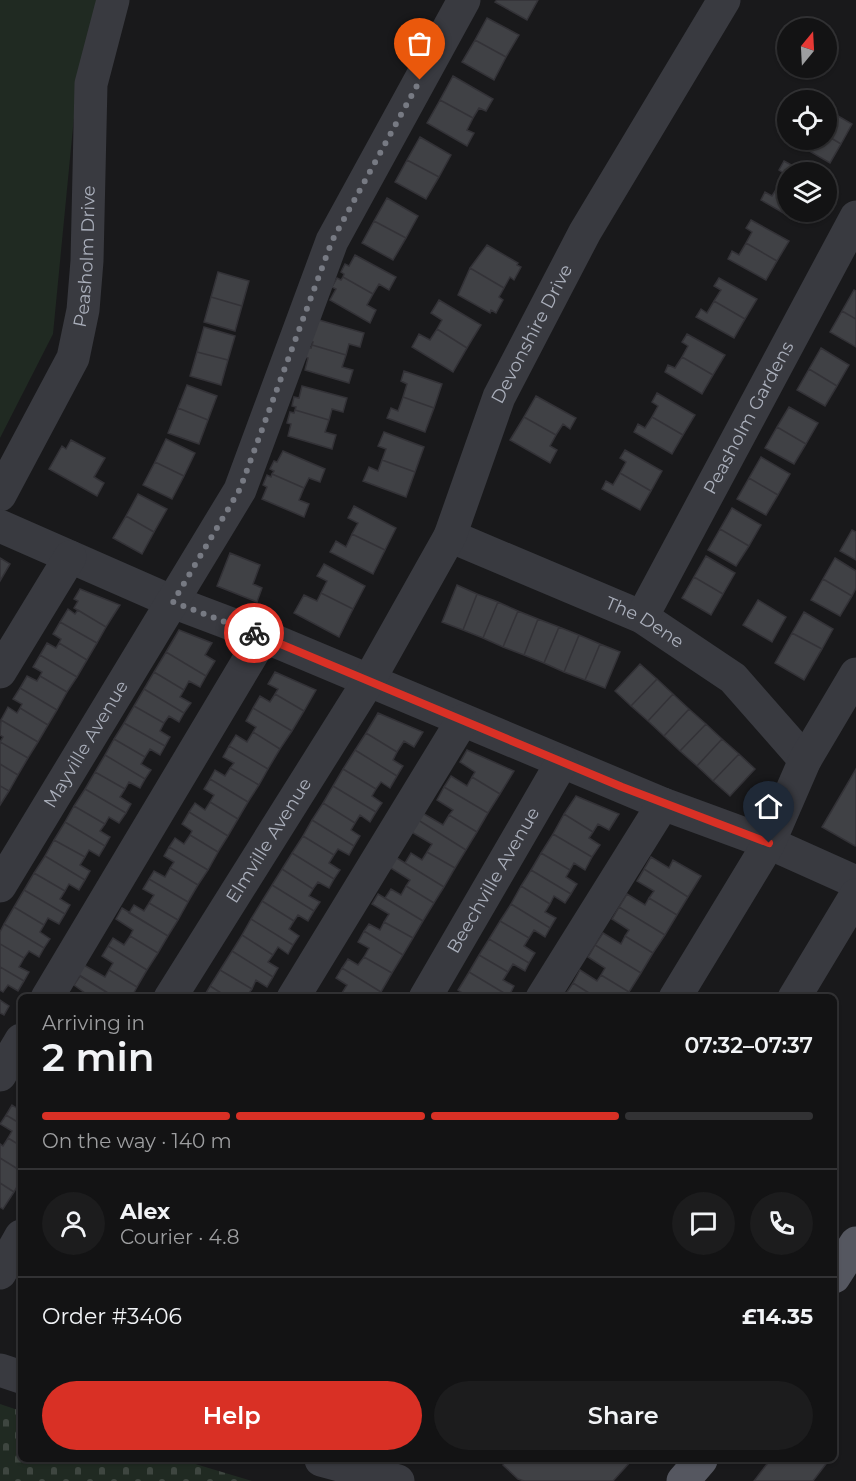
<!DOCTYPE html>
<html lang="en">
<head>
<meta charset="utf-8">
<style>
  body { margin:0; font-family:Montserrat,sans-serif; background:#1c1c1d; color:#f1f3f6; height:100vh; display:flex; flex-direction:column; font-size:22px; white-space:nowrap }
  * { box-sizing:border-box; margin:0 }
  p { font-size:20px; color:#9d9ea0 }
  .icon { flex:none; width:33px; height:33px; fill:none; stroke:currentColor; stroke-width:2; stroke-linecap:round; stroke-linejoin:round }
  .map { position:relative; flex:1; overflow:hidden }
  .details { position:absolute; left:18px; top:994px; width:819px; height:468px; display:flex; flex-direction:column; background:#131314; border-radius:9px; box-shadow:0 2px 4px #0004,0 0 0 2px #323234 }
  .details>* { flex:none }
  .needle { width:39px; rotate:18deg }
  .fabs { position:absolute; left:777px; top:18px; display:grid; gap:12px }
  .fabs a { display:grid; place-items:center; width:60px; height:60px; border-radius:50%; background:#131314; box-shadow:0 2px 4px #0004,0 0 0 2px #323234; font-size:30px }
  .pin { position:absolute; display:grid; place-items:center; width:51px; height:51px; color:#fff; margin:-62px -26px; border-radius:50% 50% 50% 0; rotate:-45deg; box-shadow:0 0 6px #0007 }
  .pin .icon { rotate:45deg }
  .courier { position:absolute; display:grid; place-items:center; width:60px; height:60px; margin:-30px; border:4px solid #d93025; border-radius:50%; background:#fff; color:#222; box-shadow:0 2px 8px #0007 }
  .head em { font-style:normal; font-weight:600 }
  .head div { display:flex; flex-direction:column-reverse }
  .head { display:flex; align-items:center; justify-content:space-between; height:102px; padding:0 24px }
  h1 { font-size:39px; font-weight:600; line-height:45px }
  .bar { display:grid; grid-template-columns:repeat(4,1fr); gap:9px 6px; align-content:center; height:72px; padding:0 24px }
  .bar i { height:8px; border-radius:4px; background:#323234 }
  .bar .on { background:#d93025 }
  .bar p { grid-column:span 4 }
  .line { display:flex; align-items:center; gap:15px; padding:0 24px; border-top:2px solid #323234 }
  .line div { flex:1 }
  .round { display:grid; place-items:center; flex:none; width:63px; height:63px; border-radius:32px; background:#1c1c1d }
  .button { display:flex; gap:12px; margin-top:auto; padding:12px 24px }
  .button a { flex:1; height:69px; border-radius:36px; background:#d93025; color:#fff; font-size:24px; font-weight:600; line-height:69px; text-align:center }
  .button a+a { background:#1c1c1d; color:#f1f3f6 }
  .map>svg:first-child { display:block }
</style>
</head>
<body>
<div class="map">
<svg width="856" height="1481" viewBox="0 0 856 1481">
  <defs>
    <pattern id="cemetery-stones" width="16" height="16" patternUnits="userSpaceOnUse" patternTransform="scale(1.5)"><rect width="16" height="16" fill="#202a22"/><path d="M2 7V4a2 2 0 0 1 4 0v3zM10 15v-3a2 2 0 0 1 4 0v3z" fill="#3e4640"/></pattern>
  </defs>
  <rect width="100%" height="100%" fill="#19191b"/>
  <path fill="url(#cemetery-stones)" d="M0,1404L21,1411V1460H182L252,1481H0Z"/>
  <path fill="#202a22" d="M0,0H101L78,76L53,334L0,438Z"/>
  <path fill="#404145" stroke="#333237" stroke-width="1.5" d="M497,0H538L527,20L495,2Z
    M487,18L519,35L506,57L475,40Z
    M475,40L506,57L494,80L462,62Z
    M453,76L493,99L486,111L479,108L473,118L440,100Z
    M440,100L473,118L467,130L474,133L467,146L427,123Z
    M826,109L852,124L841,144L826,135Z
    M826,135L841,144L830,163L792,141L826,140Z
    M420,137L451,155L439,177L407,160Z
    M407,160L439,177L426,199L395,182Z
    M784,161L804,172H788V190L779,185L785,174L779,170Z
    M779,185L788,190V212H805L799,222L761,200L765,192L772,196Z
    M387,198L418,216L406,238L374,221Z
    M751,220L789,241L777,261L746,243L752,232L746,228Z
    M374,221L406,238L393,260L362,243Z
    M746,243L777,261L766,280L728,259L732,251L739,255Z
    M487,245L518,263L517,265L521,267L514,280L510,277L504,288L470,268Z
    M355,255L396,277L389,290L379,284L373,294L343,277L344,274L341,272L345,264L349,266Z
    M470,268L504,288L499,297L503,300L496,313L491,310L490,313L458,295Z
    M218,272L249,281L242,306L211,297Z
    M343,277L373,294L367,305L376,310L370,323L330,300L336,289L332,287L337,278L341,280Z
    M719,278L757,299L745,319L714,301L721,290L714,286Z
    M854,290L856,291V319L842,311Z
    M211,297L242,306L235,331L204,322Z
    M439,300L481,325L467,348L437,329L442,320L431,313Z
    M714,301L745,319L734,338L696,317L701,309L707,313Z
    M842,311L856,319V347L830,332Z
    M319,320L364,333L360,347L349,344L346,355L312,345L313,342L309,341Z
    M204,327L235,336L228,360L197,352Z
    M437,329L467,348L453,372L412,347L419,334L430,340Z
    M687,334L725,355L713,375L682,357L688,346L682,342Z
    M312,345L346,355L342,367L353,370L349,383L305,370L308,358L304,357L307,347L311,348Z
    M821,348L849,365L837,386L809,369Z
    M197,352L228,360L221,385L190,376Z
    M682,357L713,375L702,394L665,372L668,365L675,368Z
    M809,369L837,386L825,406L797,390Z
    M404,371L442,384L434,408L403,397L407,384L401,381Z
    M187,385L217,396L208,420L178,408Z
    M302,386L347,398L343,412L332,409L329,420L295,410L296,407L292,406L294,397L299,398Z
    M657,393L695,415L683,435L652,417L658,406L652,402Z
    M536,396L576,418L570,429L563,424L556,435L524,417Z
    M403,397L434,408L425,432L387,418L391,408L398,411Z
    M789,407L818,423L806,444L777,427Z
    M178,408L208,420L199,444L168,433Z
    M295,410L329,420L325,432L336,435L332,449L288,436L291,424L287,423L290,412L294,413Z
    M524,417L556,435L550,446L557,450L550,463L510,440Z
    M652,417L683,435L672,454L634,432L638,424L645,428Z
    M777,427L806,444L794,464L765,448Z
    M384,432L424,447L415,472L382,460L386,449L378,446Z
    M166,439L195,453L184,476L155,462Z
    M71,440L105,458L94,477L104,483L97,496L49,469L62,446L66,449Z
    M625,450L662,471L651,491L620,473L626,462L620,458Z
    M283,451L325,469L320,482L309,478L304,488L272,474L274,471L270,469L274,461L277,462Z
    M761,457L790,474L778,495L749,478Z
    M382,460L415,472L406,497L363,481L369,467L378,471Z
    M155,462L184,476L172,499L143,485Z
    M620,473L651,491L640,510L602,489L606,481L613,485Z
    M272,474L304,488L299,500L309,504L304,517L262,499L267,487L263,485L267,475L271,477Z
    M749,478L778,495L766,515L737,499Z
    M138,494L167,509L154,532L126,516Z
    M354,506L396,528L385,550L352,534L358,523L348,518Z
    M732,508L761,525L749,546L720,529Z
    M126,516L154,532L142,554L113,538Z
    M720,529L749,546L736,566L708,550Z
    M852,530L856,532V560L840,551Z
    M352,534L385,550L373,574L330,552L336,541L346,547Z
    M230,553L260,565L253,584L262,588L257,602L217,586Z
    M706,556L735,573L723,594L694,577Z
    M0,558L10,564L0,581Z
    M835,558L856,571V588L852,596L823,579Z
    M324,564L365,586L353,609L321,593L327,581L317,576Z
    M694,577L723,594L711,615L682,598Z
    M823,579L852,596L840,616L811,600Z
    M457,585L477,594L463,630L442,622Z
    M80,589L120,605L106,627L74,608L78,601L74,599Z
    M321,593L353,609L339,637L294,613L304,595L317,601Z
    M477,594L498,602L483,638L463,630Z
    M758,600L786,617L772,642L743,625Z
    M498,602L518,611L503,647L483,638Z
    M68,609L75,614L78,610L106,627L97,643L60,622Z
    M518,611L538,619L524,655L503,647Z
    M804,612L833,629L822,649L792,633Z
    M538,619L559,627L544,663L524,655Z
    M60,622L97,643L87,660L59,643L61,639L53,634Z
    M559,627L579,635L564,672L544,663Z
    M179,630L212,643L205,655L215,661L206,676L166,652Z
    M792,633L822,649L804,680L775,663Z
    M579,635L600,644L585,680L564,672Z
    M47,643L56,648L59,643L87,660L77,677L40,655Z
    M600,644L620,652L605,688L585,680Z
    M166,652L206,676L200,687L189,681L184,690L154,672Z
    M40,655L77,677L67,692L40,676L42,672L33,667Z
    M640,664L657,679L631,706L615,691Z
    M154,672L184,690L180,697L191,703L184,713L144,689Z
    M275,672L316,690L304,711L275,694L278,689L268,684Z
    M27,676L37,681L40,676L67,692L57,710L20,688Z
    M657,679L673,694L648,721L631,706Z
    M20,688L57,710L48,725L20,708L22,704L13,699Z
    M144,689L184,713L179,722L169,716L164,723L134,706Z
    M275,694L304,711L292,731L253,708L260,696L270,702Z
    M673,694L689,709L664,736L648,721Z
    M134,706L164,723L160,731L170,737L165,746L124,723Z
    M8,707L17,713L20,708L48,725L38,742L1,720Z
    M253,708L292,731L280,749L253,732L256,727L246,721Z
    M689,709L706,724L680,751L664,736Z
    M378,713L423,732L414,747L404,741L397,752L366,733Z
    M1,720L38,742L28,758L0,742L3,737L0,735Z
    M124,723L165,746L160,755L150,749L145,757L114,739Z
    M706,724L722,739L697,766L680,751Z
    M253,732L280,749L268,769L229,746L236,735L247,742Z
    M366,733L397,752L393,760L403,766L397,776L355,750Z
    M114,739L145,757L141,764L151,770L145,779L105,755Z
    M722,739L739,754L713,781L697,766Z
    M0,742L28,758L18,775L0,764Z
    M229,746L268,769L259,785L230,768L234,763L223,757Z
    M355,750L397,776L390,788L381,782L376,789L343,769Z
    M467,750L514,771L500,794L472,777L475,772L460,762Z
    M739,754L755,769L730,796L713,781Z
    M105,755L145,779L140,788L129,782L125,789L95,772Z
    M0,764L18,775L9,791L0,786Z
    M230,768L259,785L248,802L210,779L215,770L225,776Z
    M343,769L376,789L372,796L382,803L376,812L333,786Z
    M856,769V844L855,846L822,827Z
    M95,772L125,789L120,797L131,804L126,813L85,789Z
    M451,776L467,786L472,777L500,794L488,813L444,787Z
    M210,779L248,802L238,819L210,802L214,795L204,789Z
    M0,786L9,791L0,805Z
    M333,786L376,812L370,822L360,815L355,823L323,803Z
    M444,787L488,813L477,832L449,815L453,810L437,800Z
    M85,789L126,813L119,823L109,817L105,824L74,806Z
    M576,796L619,814L609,830L598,824L593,832L564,814Z
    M210,802L238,819L228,836L189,812L195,803L205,810Z
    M323,803L355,823L351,830L360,836L354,846L312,820Z
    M74,806L105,824L100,831L110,837L105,846L65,822Z
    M419,811L443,825L449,815L477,832L466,850L415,818Z
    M189,812L228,836L218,852L190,835L192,831L182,824Z
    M564,814L593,832L589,838L600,845L592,857L553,834Z
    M415,818L466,850L455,868L427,852L432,844L408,830Z
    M312,820L354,846L349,855L338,849L334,855L303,836Z
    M65,822L105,846L99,856L89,850L85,857L54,840Z
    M553,834L592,857L585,870L574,863L570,870L541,853Z
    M190,835L218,852L208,870L169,847L175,838L184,844Z
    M303,836L334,855L329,863L340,870L334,879L292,853Z
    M54,840L85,857L80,865L90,871L85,880L45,856Z
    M169,847L208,870L198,885L170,868L174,862L164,856Z
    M427,852L455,868L444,887L405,863L411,853L422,860Z
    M292,853L334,879L329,888L318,882L313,889L282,869Z
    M541,853L570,870L566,877L577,884L571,894L531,870Z
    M392,855L444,887L434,903L406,886L410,880L386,865Z
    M45,856L85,880L79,890L69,884L65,891L34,873Z
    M651,857L669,868L673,860L701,876L688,897L644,869Z
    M170,868L198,885L188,902L149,879L154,871L165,877Z
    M282,869L313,889L309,896L320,902L314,911L272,885Z
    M644,869L688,897L677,915L649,898L654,891L637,881Z
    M531,870L571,894L565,903L554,896L550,904L521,886Z
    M34,873L65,891L60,899L70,905L65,914L24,890Z
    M149,879L188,902L178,920L149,903L154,895L143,889Z
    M272,885L314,911L308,921L298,915L294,921L262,901Z
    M406,886L434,903L423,921L385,898L391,889L401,895Z
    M521,886L550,904L545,912L556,918L550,928L511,904Z
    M24,890L65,914L59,924L48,918L44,925L14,907Z
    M378,894L423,921L413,938L384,922L389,914L372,904Z
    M627,894L645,905L649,898L677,915L665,935L619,907Z
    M262,901L294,921L289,929L299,936L293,945L251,919Z
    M149,903L178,920L168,936L129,913L134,905L144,911Z
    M511,904L550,928L545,937L534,930L529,938L500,921Z
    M14,907L44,925L40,932L50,939L44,948L4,924Z
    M619,907L665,935L653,953L625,936L629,930L612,919Z
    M122,908L168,936L158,953L130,936L133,930L116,919Z
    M251,919L293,945L288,954L278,947L273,955L242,935Z
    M500,921L529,938L524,946L535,953L529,963L489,939Z
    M384,922L413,938L403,955L364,931L369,924L380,930Z
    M4,924L44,948L39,957L29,951L24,958L0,944V932Z
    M364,931L403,955L392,973L364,957L369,948L358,942Z
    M603,933L621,944L625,936L653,953L641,973L595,945Z
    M242,935L273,955L268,962L278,968L273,977L232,951Z
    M130,936L158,953L147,970L108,946L113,938L124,945Z
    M489,939L529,963L525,971L513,964L508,972L479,955Z
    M0,944L24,958L19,967L29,972L24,981L0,967Z
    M595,945L641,973L629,992L601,975L605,968L588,957Z
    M108,946L147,970L137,987L109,970L113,963L102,956Z
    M232,951L273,977L267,987L256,980L252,989L220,970Z
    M479,955L508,972L503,980L514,986L509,996L469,972Z
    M364,957L392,973L381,992L342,968L348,959L358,965Z
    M82,964L105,977L109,970L137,987L131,998H116L76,973Z
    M0,967L24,981L18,991L8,985L3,992L0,990Z
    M342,968L381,992L377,998H349L342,993L347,985L336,978Z
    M220,970L252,989L247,996L250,998H229L210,986Z
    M580,970L597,981L601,975L629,992L626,998H597L573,983Z
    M469,972L509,996L507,998H470L458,990Z
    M80,976L116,998H92L74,985Z
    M573,983L597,998H570L565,995Z
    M210,986L229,998H203Z
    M0,1000L9,1006L4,1015L0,1013Z
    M12,1105L21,1111V1124L6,1115Z
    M6,1115L21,1124V1146L8,1138L12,1131L0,1124Z
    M8,1138L21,1146V1171L0,1158V1144L3,1146Z
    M0,1158L21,1171V1180L14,1192L0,1183Z
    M0,1183L14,1192L3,1209L0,1207Z
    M505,1460H632L613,1481H524L518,1479L503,1465Z
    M770,1460H829L813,1481H754Z"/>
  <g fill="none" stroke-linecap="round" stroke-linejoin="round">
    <g stroke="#393a40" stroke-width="33">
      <path id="s1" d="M0,495L73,358L83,310L87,261L91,84L113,0"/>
      <path d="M0,526L173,602L263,636L663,804L769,843L856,882"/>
      <path id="s2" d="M450,536L642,617L733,678L805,760"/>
      <path id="s3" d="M642,617L856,217"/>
      <path d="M0,672L70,557"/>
      <path id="s4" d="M0,886L240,490L332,241L464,0"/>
      <path d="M47,998L263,636"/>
      <path id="s5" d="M170,998L368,682L450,536L499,397L585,232L724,0"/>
      <path d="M293,998L462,721"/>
      <path id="s6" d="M425,998L562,762"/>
      <path d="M542,998L663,804"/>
      <path d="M675,998L769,843L805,760L856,674"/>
      <path d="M794,998L856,895"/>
      <path d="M0,1075L21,1040"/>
      <path d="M0,1273L21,1236"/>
      <path d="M0,1370L21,1377"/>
      <path d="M321,1460L398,1481"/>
    </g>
    <path stroke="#555760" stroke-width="33" d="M834,1277L856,1243
      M683,1481L701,1460"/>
  </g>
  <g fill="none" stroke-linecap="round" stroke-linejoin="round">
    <path stroke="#777a83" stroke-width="6" stroke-dasharray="0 10.8" d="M254,633L173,602L240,489L332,241L420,80"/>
    <path stroke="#d93025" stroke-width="8" d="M254,633L622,787L769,843"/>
  </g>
  <g text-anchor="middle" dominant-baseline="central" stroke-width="4.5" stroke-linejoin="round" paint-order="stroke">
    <g font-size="18" fill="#aaafbb" stroke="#141416">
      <text stroke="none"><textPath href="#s1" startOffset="258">Peasholm Drive</textPath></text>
      <text stroke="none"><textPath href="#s5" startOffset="759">Devonshire Drive</textPath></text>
      <text stroke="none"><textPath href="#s3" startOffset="226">Peasholm Gardens</textPath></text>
      <text stroke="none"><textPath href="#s2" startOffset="213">The Dene</textPath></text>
      <text stroke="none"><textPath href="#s4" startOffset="166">Mayville Avenue</textPath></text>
      <text stroke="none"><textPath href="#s5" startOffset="186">Elmville Avenue</textPath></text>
      <text stroke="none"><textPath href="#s6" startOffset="136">Beechville Avenue</textPath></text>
    </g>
  </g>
</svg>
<div class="fabs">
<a><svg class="needle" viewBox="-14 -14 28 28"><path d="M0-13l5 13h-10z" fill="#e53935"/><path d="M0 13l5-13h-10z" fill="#9d9ea0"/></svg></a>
<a><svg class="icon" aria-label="locate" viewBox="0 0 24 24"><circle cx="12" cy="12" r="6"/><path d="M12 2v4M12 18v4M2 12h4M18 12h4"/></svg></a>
<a><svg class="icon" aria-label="layers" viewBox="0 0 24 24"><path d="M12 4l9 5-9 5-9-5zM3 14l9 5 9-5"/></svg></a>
</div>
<div class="pin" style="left:420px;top:80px;background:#ea580c"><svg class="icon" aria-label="bag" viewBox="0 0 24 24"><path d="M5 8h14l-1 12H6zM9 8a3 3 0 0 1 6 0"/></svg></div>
<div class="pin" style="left:769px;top:843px;background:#1f2937"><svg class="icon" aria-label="home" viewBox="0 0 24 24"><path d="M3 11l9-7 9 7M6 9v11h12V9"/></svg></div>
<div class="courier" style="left:254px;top:633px"><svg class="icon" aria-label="bike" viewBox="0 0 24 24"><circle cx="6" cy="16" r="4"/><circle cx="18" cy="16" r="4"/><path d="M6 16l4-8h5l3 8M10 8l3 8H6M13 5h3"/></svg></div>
<section class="details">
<div class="head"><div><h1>2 min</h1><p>Arriving in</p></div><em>07:32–07:37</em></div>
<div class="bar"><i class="on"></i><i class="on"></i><i class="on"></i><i></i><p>On the way · 140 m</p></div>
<div class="line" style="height:108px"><a class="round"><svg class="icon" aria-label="person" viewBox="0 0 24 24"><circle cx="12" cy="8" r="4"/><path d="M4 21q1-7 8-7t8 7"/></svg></a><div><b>Alex</b><p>Courier · 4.8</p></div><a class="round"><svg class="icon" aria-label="chat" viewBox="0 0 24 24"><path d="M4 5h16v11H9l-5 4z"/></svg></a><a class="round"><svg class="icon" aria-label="phone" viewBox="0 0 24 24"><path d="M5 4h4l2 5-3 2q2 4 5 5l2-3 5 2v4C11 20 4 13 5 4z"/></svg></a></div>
<div class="line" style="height:78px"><div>Order #3406</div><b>£14.35</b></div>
<div class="button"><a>Help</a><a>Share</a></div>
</section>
</div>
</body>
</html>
